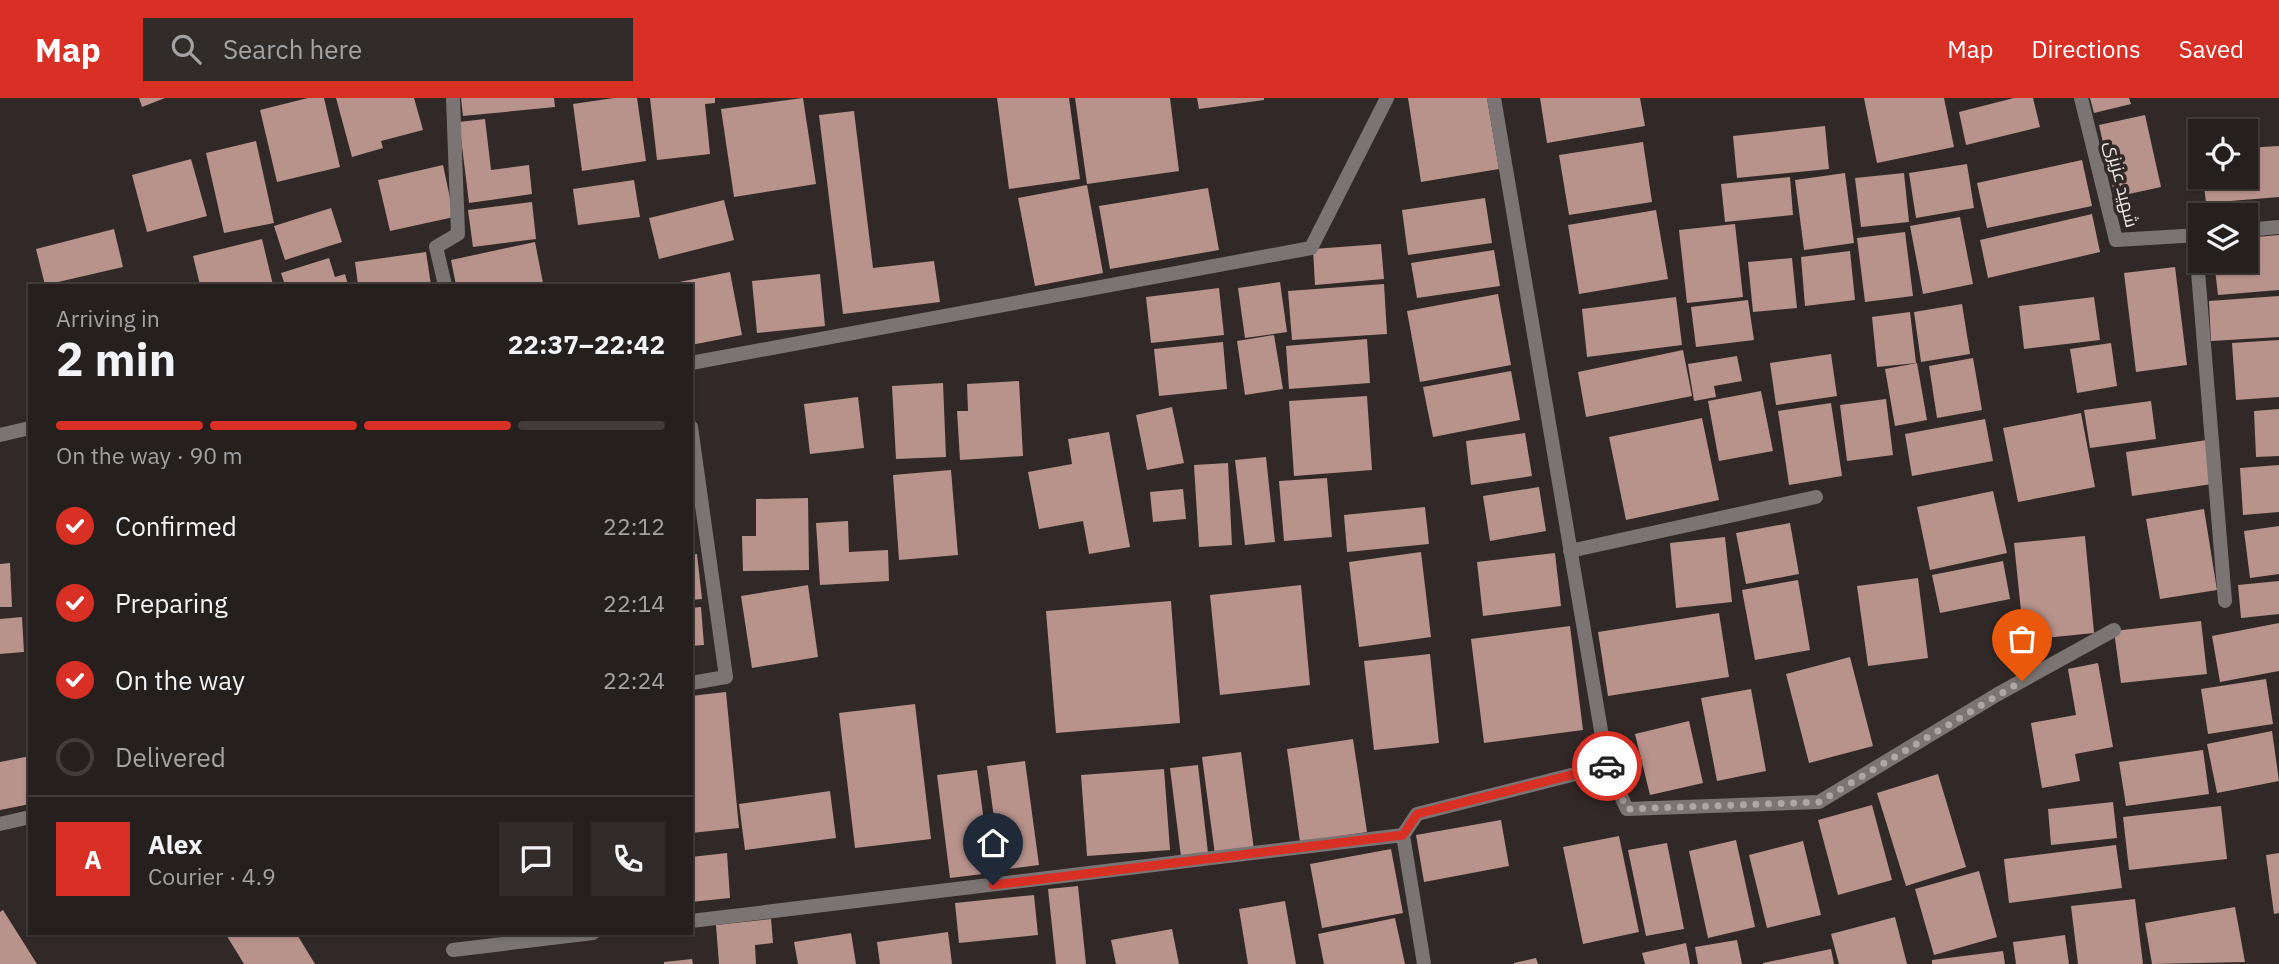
<!DOCTYPE html>
<html lang="en">
<head>
<meta charset="utf-8">
<style>
  body { margin:0; font-family:"IBM Plex Sans",Cairo,sans-serif; background:#312c2a; color:#f1f3f6; height:100vh; display:flex; flex-direction:column; font-size:26px; white-space:nowrap }
  * { box-sizing:border-box; margin:0 }
  p { font-size:23px; color:#a3a2a4 }
  .icon { flex:none; width:38px; height:38px; fill:none; stroke:currentColor; stroke-width:2; stroke-linecap:round; stroke-linejoin:round }
  .map { position:relative; flex:1; overflow:hidden }
  .panel { position:absolute; left:28px; top:186px; width:665px; height:651px; display:flex; flex-direction:column; background:#251f1d; border-radius:0px; box-shadow:0 2px 5px #0004,0 0 0 2px #423d3b }
  .panel>* { flex:none }
  .buttons { position:absolute; left:2188px; top:21px; display:grid; gap:14px }
  .buttons a { display:grid; place-items:center; width:70px; height:70px; border-radius:0px; background:#251f1d; box-shadow:0 2px 5px #0004,0 0 0 2px #423d3b; font-size:35px }
  .pin { position:absolute; display:grid; place-items:center; width:60px; height:60px; color:#fff; margin:-72px -30px; border-radius:50% 50% 50% 0; rotate:-45deg; box-shadow:0 0 7px #0007 }
  .pin .icon { rotate:45deg }
  .courier { position:absolute; display:grid; place-items:center; width:70px; height:70px; margin:-35px; border:5px solid #d93025; border-radius:50%; background:#fff; color:#222; box-shadow:0 2px 9px #0007 }
  .head em { font-style:normal; font-weight:800 }
  .head div { display:flex; flex-direction:column-reverse }
  .head { display:flex; align-items:center; justify-content:space-between; height:119px; padding:0 28px }
  h1 { font-size:46px; font-weight:800; line-height:52px }
  .bar { display:grid; grid-template-columns:repeat(4,1fr); gap:10px 7px; align-content:center; height:84px; padding:0 28px }
  .bar i { height:9px; border-radius:5px; background:#423d3b }
  .bar .current { background:#d93025 }
  .bar p { grid-column:span 4 }
  .line { display:flex; align-items:center; gap:18px; padding:0 28px; border-top:2px solid #423d3b }
  .line div { flex:1 }
  .round { display:grid; place-items:center; flex:none; width:74px; height:74px; border-radius:0px; background:#312c2a }
  ol { padding:0 28px; list-style:none }
  li { display:flex; align-items:center; gap:21px; height:77px }
  li p { margin-inline-start:auto }
  li .icon { padding:7px; border-radius:50%; background:#d93025; color:#fff; stroke-width:4 }
  li:last-child { color:#a3a2a4 }
  li i { width:38px; height:38px; border:4px solid #423d3b; border-radius:50% }
  header { display:flex; align-items:center; gap:42px; box-sizing:border-box; height:98px; padding:0 35px; background:#d93025; color:#fff }
  header strong { font-size:33px }
  nav { display:flex; gap:38px; margin-inline-start:auto; font-size:24px }
  .search { width:490px; height:63px; background:#312c2a; display:flex; align-items:center; gap:18px; box-sizing:border-box; padding:0 24px; border-radius:0px; color:#a3a2a4; font-size:26px }
  .map>svg:first-child { display:block }
</style>
</head>
<body>
<header>
<strong>Map</strong>
<div class="search"><svg class="icon" aria-label="search" viewBox="0 0 24 24"><circle cx="10" cy="10" r="6"/><path d="M15 15l6 6"/></svg>Search here</div>
<nav><a>Map</a><a>Directions</a><a>Saved</a></nav>
</header>
<div class="map">
<svg width="2279" height="866" viewBox="0 0 2279 866">
  <rect width="100%" height="100%" fill="#312927"/>
  <path fill="#b8938c" d="M139,0H165L142,9Z
    M308,0H324L340,69L277,84L260,12Z
    M336,0H414L423,32L381,43L383,50L352,59Z
    M461,0H554L555,9L463,18Z
    M614,0H637L646,63L582,73L573,6Z
    M650,0H715V5L705,6L710,56L657,62Z
    M803,0L816,86L734,99L721,11Z
    M997,0H1069L1080,81L1009,91Z
    M1075,0H1170L1179,73L1087,86Z
    M1197,0H1264V2L1199,11Z
    M1408,0H1487L1499,71L1421,84Z
    M1540,0H1640L1645,28L1547,45Z
    M1864,0H1944L1954,49L1877,65Z
    M2014,0H2033L2040,29L1966,47L1959,14Z
    M2090,0H2129L2131,6L2094,15Z
    M854,13L873,170L934,163L940,204L843,216L819,17Z
    M2145,17L2161,89L2115,99L2099,27Z
    M485,21L491,72L529,67L532,96L469,105L459,24Z
    M1825,28L1829,71L1737,80L1733,38Z
    M256,43L274,125L224,135L206,55Z
    M1643,44L1652,104L1569,117L1559,57Z
    M2279,48V99L2206,105L2203,79H2245V50Z
    M191,61L207,118L147,134L132,77Z
    M2082,62L2092,108L1987,130L1977,85Z
    M1967,66L1974,110L1916,120L1909,75Z
    M443,67L454,119L390,133L378,82Z
    M1845,75L1854,145L1804,152L1795,82Z
    M1904,75L1909,124L1861,129L1855,80Z
    M1790,79L1793,117L1725,124L1721,86Z
    M634,82L640,119L578,127L573,91Z
    M1087,87L1103,175L1035,188L1018,100Z
    M1208,90L1219,152L1110,171L1099,108Z
    M1485,100L1492,145L1408,157L1402,112Z
    M724,102L734,142L659,161L649,120Z
    M532,104L536,141L473,149L468,112Z
    M331,110L342,144L285,162L274,128Z
    M1656,112L1668,181L1579,196L1568,127Z
    M2092,116L2100,154L1988,180L1980,142Z
    M1960,119L1973,186L1923,196L1910,128Z
    M1735,126L1743,199L1687,205L1679,132Z
    M114,131L123,169L45,187L36,151Z
    M1905,134L1913,198L1865,204L1857,140Z
    M2279,137V192L2218,197L2214,163H2245V140Z
    M262,141L273,187H200L193,158Z
    M535,144L543,185L456,187L451,162Z
    M1381,146L1384,181L1315,187L1313,151Z
    M1494,152L1500,188L1417,200L1411,165Z
    M1850,153L1855,202L1805,208L1801,159Z
    M426,154L431,187H358L355,164Z
    M329,160L335,179L345,176L348,187H285L281,175Z
    M1792,160L1797,210L1753,214L1748,164Z
    M2175,169L2187,267L2136,274L2124,175Z
    M730,174L742,237L691,247V187L669,186Z
    M820,176L825,228L757,235L752,183Z
    M1280,184L1287,234L1245,240L1238,190Z
    M1384,186L1387,236L1292,242L1288,193Z
    M1219,190L1224,237L1151,245L1146,199Z
    M1498,196L1511,267L1420,284L1407,213Z
    M2279,198V239L2211,243L2209,203Z
    M1676,199L1682,247L1587,259L1582,211Z
    M2094,199L2100,242L2024,251L2019,208Z
    M1748,202L1754,242L1696,249L1691,209Z
    M1962,206L1970,256L1921,264L1914,214Z
    M1910,214L1916,265L1877,269L1872,219Z
    M1274,237L1283,291L1245,297L1237,243Z
    M1367,241L1370,285L1289,291L1286,248Z
    M2279,242V299L2236,302L2232,245Z
    M1223,244L1227,291L1159,298L1154,251Z
    M2111,245L2117,288L2077,295L2070,251Z
    M1683,252L1692,298L1586,319L1578,274Z
    M1831,256L1837,298L1776,307L1770,265Z
    M1737,258L1742,283L1714,288L1716,299L1694,303L1688,266Z
    M1973,260L1982,312L1937,320L1929,268Z
    M1917,265L1927,322L1895,328L1885,271Z
    M1511,273L1520,322L1433,339L1423,289Z
    M1019,283L1023,358L960,362L957,313H968L967,286Z
    M943,285L946,359L896,361L892,288Z
    M1761,293L1773,353L1719,363L1708,303Z
    M1367,298L1372,372L1294,378L1289,303Z
    M858,299L864,350L810,356L804,306Z
    M1886,301L1893,357L1847,363L1840,307Z
    M2151,303L2156,341L2090,350L2084,312Z
    M1831,305L1842,378L1789,387L1778,313Z
    M1172,309L1184,365L1147,372L1136,317Z
    M2279,311V358L2256,359L2254,313Z
    M2081,315L2095,389L2018,404L2003,330Z
    M1702,320L1719,402L1626,422L1609,339Z
    M1985,321L1993,363L1912,378L1905,336Z
    M1109,334L1130,449L1089,456L1083,423L1039,431L1028,374L1072,366L1068,341Z
    M1525,335L1532,378L1471,387L1466,343Z
    M2207,342L2212,386L2132,398L2126,354Z
    M1266,359L1275,444L1245,447L1235,362Z
    M1228,365L1232,447L1199,449L1194,367Z
    M2279,367V414L2243,417L2240,370Z
    M951,372L958,457L899,462L893,377Z
    M1327,380L1332,439L1284,443L1279,383Z
    M1539,389L1546,433L1490,443L1483,398Z
    M1183,391L1186,421L1153,424L1150,394Z
    M1993,393L2007,455L1930,472L1917,409Z
    M808,400L809,472L743,473L742,438H756V401Z
    M1425,409L1429,446L1347,454L1344,417Z
    M2204,411L2217,492L2160,501L2146,421Z
    M848,423L849,454L888,452L889,483L820,487L816,425Z
    M1790,425L1799,476L1746,486L1736,435Z
    M2279,428V476L2250,480L2244,433Z
    M2085,438L2094,535L2024,542L2014,445Z
    M1725,439L1732,504L1676,510L1670,445Z
    M1421,454L1431,539L1359,549L1349,464Z
    M1555,455L1561,508L1483,518L1477,464Z
    M697,456L702,501L691,502V457Z
    M2003,463L2010,501L1940,515L1932,477Z
    M10,465L12,509H0V466Z
    M1918,480L1928,560L1868,568L1857,488Z
    M1798,482L1810,552L1755,562L1742,492Z
    M2279,483V516L2241,520L2238,487Z
    M808,487L818,559L752,570L741,498Z
    M1301,487L1310,587L1220,597L1210,497Z
    M1171,503L1180,625L1056,635L1046,513Z
    M701,509L704,547L691,548V510Z
    M1719,515L1729,579L1608,598L1598,534Z
    M22,519L24,554L0,556V521Z
    M2201,523L2207,576L2121,585L2114,533Z
    M2279,525V573L2220,584L2212,538Z
    M1570,528L1583,632L1484,645L1471,541Z
    M1430,556L1439,645L1374,652L1364,563Z
    M1850,559L1873,648L1809,665L1786,576Z
    M2098,565L2113,649L2075,656L2080,683L2042,690L2031,625L2076,617L2068,571Z
    M2266,581L2273,626L2208,636L2201,591Z
    M1751,591L1766,673L1717,683L1701,600Z
    M726,594L739,730L691,735V598Z
    M915,606L931,741L855,750L839,615Z
    M1689,623L1703,685L1650,697L1635,636Z
    M2272,633L2279,683L2217,695L2207,646Z
    M1353,641L1367,734L1300,744L1287,651Z
    M2203,652L2209,696L2126,708L2119,664Z
    M1241,654L1254,752L1215,757L1202,659Z
    M30,658V706L0,712V664Z
    M1025,663L1039,767L1001,772L987,668Z
    M1198,667L1208,755L1181,759L1170,670Z
    M1164,671L1170,752L1087,758L1081,677Z
    M977,672L991,775L950,780L937,677Z
    M1938,676L1966,769L1906,788L1877,695Z
    M830,693L836,740L745,752L739,706Z
    M2113,704L2117,740L2051,747L2048,711Z
    M1872,707L1892,782L1838,797L1818,722Z
    M2221,708L2227,761L2129,772L2123,719Z
    M1501,722L1509,768L1424,784L1416,737Z
    M1619,738L1639,834L1583,846L1563,749Z
    M1736,742L1755,829L1708,840L1689,753Z
    M1803,743L1821,817L1767,830L1749,757Z
    M1667,745L1684,831L1646,838L1628,752Z
    M2116,747L2122,790L2009,805L2004,761Z
    M1391,751L1403,815L1322,830L1310,766Z
    M727,755L730,800L691,804V759Z
    M2279,755V815L2274,816L2266,757Z
    M1979,773L1997,839L1934,857L1915,791Z
    M1078,788L1086,866H1056L1048,791Z
    M1034,797L1038,837L959,845L955,805Z
    M2135,801L2143,866H2078L2071,808Z
    M1285,803L1296,866H1248L1239,811Z
    M2235,809L2245,864L2152,866L2145,825Z
    M3,812L37,866H0V814Z
    M1895,819L1907,866H1839L1831,836Z
    M1395,820L1405,866H1324L1318,836Z
    M771,821L773,845L755,847L756,866H719L716,827Z
    M1172,831L1179,866H1116L1111,842Z
    M948,834L952,866H880L877,844Z
    M225,835H296L315,866H244Z
    M851,835L856,866H798L794,844Z
    M2065,837L2069,866H2016L2013,844Z
    M1737,842L1742,866H1698L1695,849Z
    M1686,845L1690,866H1645L1642,855Z
    M1831,851L1834,866H1763V865Z
    M2003,853L2005,866H1932V862Z
    M1536,860L1538,866H1514V865Z
    M692,861L693,866H664V864Z"/>
  <g fill="none" stroke-linecap="round" stroke-linejoin="round">
    <path stroke="#7a7574" stroke-width="14" d="M1494,0L1607,668L1627,711L1819,704L1998,596L2114,532
      M2081,0L2116,142L2200,137
      M2245,132L2279,129
      M2195,137L2225,503
      M445,187L436,149L458,136L453,0
      M691,265L1311,150L1387,0
      M691,329L726,579L691,585
      M0,337L30,330
      M1570,453L1816,399
      M0,726L30,719
      M1403,737L1424,866
      M691,823L1403,737L1417,716L1607,668
      M453,852L593,835"/>
  </g>
  <g fill="none" stroke-linecap="round" stroke-linejoin="round">
    <path stroke="#aca6a4" stroke-width="7" stroke-dasharray="0 12.6" d="M1607,668L1627,711L1819,704L2022,583"/>
    <path stroke="#d93025" stroke-width="9" d="M993,787L1403,737L1417,716L1607,668"/>
  </g>
  <g text-anchor="middle" dominant-baseline="central" stroke-width="7" stroke-linejoin="round" paint-order="stroke">
    <g font-size="18" fill="#eee9e7" stroke="#312927">
      <text transform="translate(2122 86) rotate(76)">شهید عزیزی</text>
    </g>
  </g>
</svg>
<div class="buttons">
<a><svg class="icon" aria-label="locate" viewBox="0 0 24 24"><circle cx="12" cy="12" r="6"/><path d="M12 2v4M12 18v4M2 12h4M18 12h4"/></svg></a>
<a><svg class="icon" aria-label="layers" viewBox="0 0 24 24"><path d="M12 4l9 5-9 5-9-5zM3 14l9 5 9-5"/></svg></a>
</div>
<div class="pin" style="left:2022px;top:583px;background:#ea580c"><svg class="icon" aria-label="bag" viewBox="0 0 24 24"><path d="M5 8h14l-1 12H6zM9 8a3 3 0 0 1 6 0"/></svg></div>
<div class="pin" style="left:993px;top:787px;background:#1f2937"><svg class="icon" aria-label="home" viewBox="0 0 24 24"><path d="M3 11l9-7 9 7M6 9v11h12V9"/></svg></div>
<div class="courier" style="left:1607px;top:668px"><svg class="icon" aria-label="car" viewBox="0 0 24 24"><path d="M5 17H2v-5l4-1 3-4h7l3 4 3 1v5h-3M9 17h6M6 11h13"/><circle cx="7" cy="17" r="2"/><circle cx="17" cy="17" r="2"/></svg></div>
<section class="panel">
<div class="head"><div><h1>2 min</h1><p>Arriving in</p></div><em>22:37–22:42</em></div>
<div class="bar"><i class="current"></i><i class="current"></i><i class="current"></i><i></i><p>On the way · 90 m</p></div>
<ol>
<li><svg class="icon" aria-label="check" viewBox="0 0 24 24"><path d="M5 12l5 5 9-10"/></svg>Confirmed<p>22:12</p></li>
<li><svg class="icon" aria-label="check" viewBox="0 0 24 24"><path d="M5 12l5 5 9-10"/></svg>Preparing<p>22:14</p></li>
<li><svg class="icon" aria-label="check" viewBox="0 0 24 24"><path d="M5 12l5 5 9-10"/></svg>On the way<p>22:24</p></li>
<li><i></i>Delivered</li>
</ol>
<div class="line" style="height:126px"><b class="round" style="background:#d93025;color:#fff">A</b><div><b>Alex</b><p>Courier · 4.9</p></div><a class="round"><svg class="icon" aria-label="chat" viewBox="0 0 24 24"><path d="M4 5h16v11H9l-5 4z"/></svg></a><a class="round"><svg class="icon" aria-label="phone" viewBox="0 0 24 24"><path d="M5 4h4l2 5-3 2q2 4 5 5l2-3 5 2v4C11 20 4 13 5 4z"/></svg></a></div>
</section>
</div>
</body>
</html>
